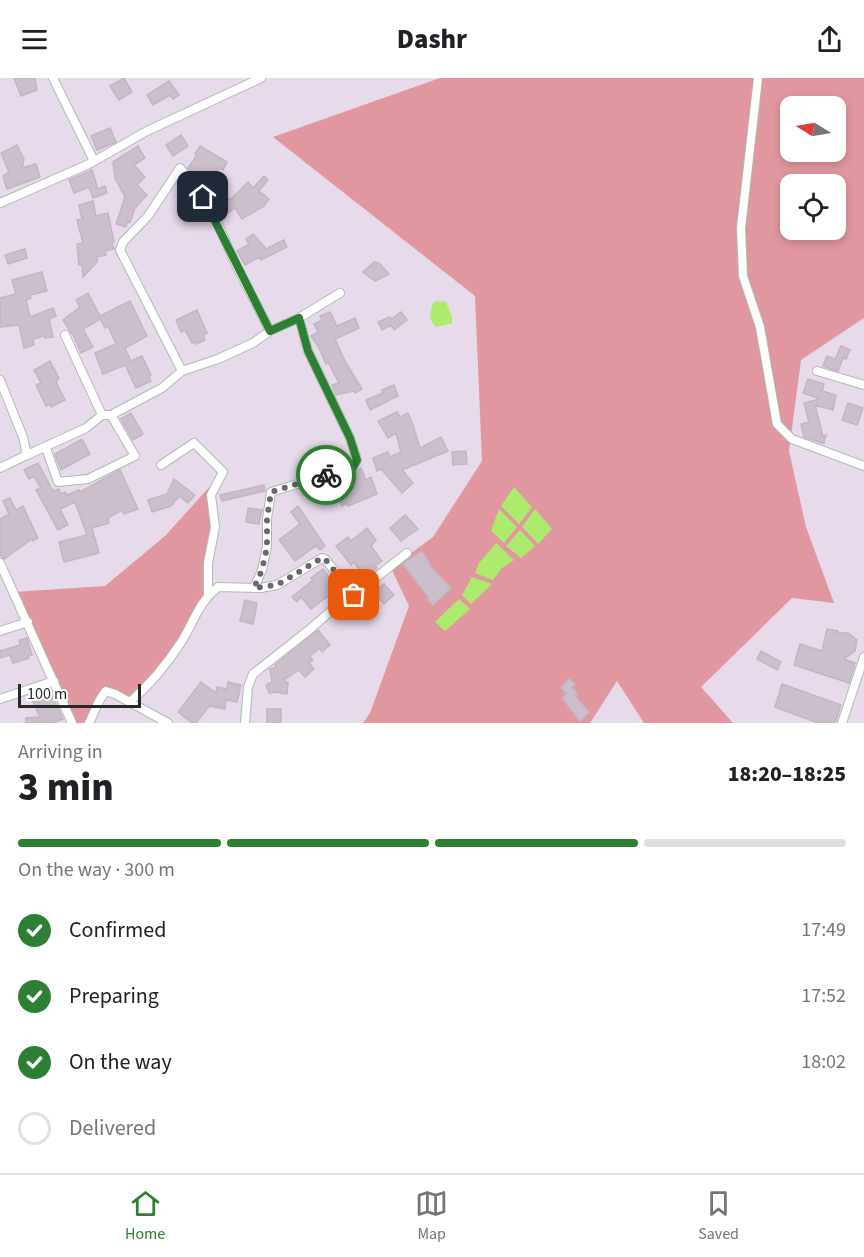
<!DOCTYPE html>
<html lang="en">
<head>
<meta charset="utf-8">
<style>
  body { margin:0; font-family:"Source Sans 3",sans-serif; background:#f6f6f6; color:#202124; height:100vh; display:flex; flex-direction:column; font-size:22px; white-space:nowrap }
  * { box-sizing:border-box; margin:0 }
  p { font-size:20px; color:#757577 }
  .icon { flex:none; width:33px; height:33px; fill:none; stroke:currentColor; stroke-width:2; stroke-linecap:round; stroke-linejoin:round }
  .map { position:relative; height:645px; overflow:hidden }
  .side { display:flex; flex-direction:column; background:#fff; flex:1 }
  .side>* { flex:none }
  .needle { width:39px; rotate:281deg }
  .buttons { position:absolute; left:780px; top:18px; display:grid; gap:12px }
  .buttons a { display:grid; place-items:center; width:66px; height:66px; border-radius:12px; background:#fff; box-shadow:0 3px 9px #0003; font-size:30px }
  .scale { position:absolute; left:18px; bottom:15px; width:123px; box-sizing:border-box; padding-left:6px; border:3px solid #282828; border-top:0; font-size:16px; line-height:21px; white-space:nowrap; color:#282828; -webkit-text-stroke:4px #fff; paint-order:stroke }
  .pin { position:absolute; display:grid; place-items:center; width:51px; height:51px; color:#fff; margin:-26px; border-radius:12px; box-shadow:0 3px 9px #0006 }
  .courier { position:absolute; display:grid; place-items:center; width:60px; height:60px; margin:-30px; border:4px solid #2d8033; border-radius:50%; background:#fff; color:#222; box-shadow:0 2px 8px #0007 }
  .summary em { font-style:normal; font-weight:800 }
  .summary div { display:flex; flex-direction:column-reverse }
  .summary { display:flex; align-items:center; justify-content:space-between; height:102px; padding:0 18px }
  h1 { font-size:39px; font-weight:800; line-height:45px }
  .bar { display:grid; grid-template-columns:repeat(4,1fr); gap:9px 6px; align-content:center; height:72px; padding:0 18px }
  .bar i { height:8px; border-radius:4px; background:#e0e0e0 }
  .bar .current { background:#2d8033 }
  .bar p { grid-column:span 4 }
  ol { padding:0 18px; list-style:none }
  li { display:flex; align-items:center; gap:18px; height:66px }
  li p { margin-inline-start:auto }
  li .icon { padding:6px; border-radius:50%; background:#2d8033; color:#fff; stroke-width:4 }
  li:last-child { color:#757577 }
  li i { width:33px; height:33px; border:3px solid #e0e0e0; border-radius:50% }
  header { display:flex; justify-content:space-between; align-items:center; height:78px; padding:0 18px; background:#fff; font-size:27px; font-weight:800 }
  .tab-bar { display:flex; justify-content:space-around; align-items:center; height:84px; border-top:2px solid #e0e0e0; background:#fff; font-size:16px; color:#757577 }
  .tab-bar a { display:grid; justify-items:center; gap:3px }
  .tab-bar .current { color:#2d8033 }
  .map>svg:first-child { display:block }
</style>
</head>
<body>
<header><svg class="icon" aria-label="menu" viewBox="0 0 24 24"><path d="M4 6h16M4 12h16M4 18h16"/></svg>Dashr<svg class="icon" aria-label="share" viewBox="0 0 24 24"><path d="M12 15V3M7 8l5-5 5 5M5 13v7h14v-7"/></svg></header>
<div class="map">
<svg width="864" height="645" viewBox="0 0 864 645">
  <rect width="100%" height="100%" fill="#e7daeb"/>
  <path fill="#e0979f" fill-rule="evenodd" d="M440,0H864V240L801,282L789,373L806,449L834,525L792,520L701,609L733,645H644L617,603L590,645H363L370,635L409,528L391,490L433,459L482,383L475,218L273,59ZM790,28H836V74H790ZM790,106H836V152H790Z
    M223,394L211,417L215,449L208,516L184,560L130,624L106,613L89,645H72L14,514L105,508L165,458Z"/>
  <path fill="#adeb6f" d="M438,223L446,224L452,239V245L436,249C428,241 430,236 433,225Z
    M514,409L532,429L519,446L501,428Z
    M499,431L517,449L504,465L491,453Z
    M535,431L552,451L538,466L522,449Z
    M520,452L535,468L521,480L506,468Z
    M496,465L514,482L502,490L493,502L475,495L479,485Z
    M472,499L492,506L471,526L462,517Z
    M459,521L470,531L445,553L435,544Z"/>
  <path fill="#cbbfcc" stroke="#c4b4c6" stroke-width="1.5" d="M14,0H35L37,12L21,18Z
    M124,0L132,14L119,22L110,8Z
    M169,3L179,17L173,21L170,17L153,27L147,17Z
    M110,50L116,64L97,72L91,58Z
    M181,57L188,68L173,78L166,67Z
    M17,67L24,81L22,90L36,86L40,99L7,111L3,98L9,94L1,75Z
    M138,68L145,80L134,87L145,99L137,107L147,117L135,130L132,139L130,144L128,143L126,149L116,146L125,119L115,100L113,84Z
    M200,68L227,84L223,92L219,90L204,105L188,90L197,77L195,76Z
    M92,92L98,111L105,108L107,115L93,120L89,109L74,115L69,102Z
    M264,98L268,102L259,113L269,121L264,128L242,141L235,130L222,139L216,128L228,120L230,122L248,104L253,110Z
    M93,123L96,138L108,135L114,164L112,165L114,171L105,173L106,177L97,179V184L83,199L82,187H79L77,166L83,165L77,142L82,141L79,127Z
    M253,156L266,171L284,162L287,169L261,182L259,179L245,187L237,173L249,166L246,161Z
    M25,171L27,180L8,186L5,177Z
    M374,184L379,185L389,196L375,203L363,194Z
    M42,194L47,213L30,217L31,220L26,222L30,239L53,230L56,238L49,241L53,259L45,260V258L33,261L34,267L24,270L19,247L1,249L0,220L16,216L12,202Z
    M88,215L100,238L130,223L147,258L125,270L131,283L142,278L151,297L149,298L151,303L136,310L125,287L103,296L95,275L116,266L108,248L105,250L100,241L83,251L93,269L81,275L74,259L63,242L80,229L76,222Z
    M197,232L207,255L203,257L205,262L196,266L195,264L192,265L185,252L181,254L176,242Z
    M330,234L337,248L355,240L359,250L335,261L345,283L362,311L355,315L354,313L336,317L332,307L339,305L328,284L326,286L319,270L311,258L318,254L314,246L322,242L320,238Z
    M401,234L407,242L394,252L391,247L382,252L378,244L390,239L391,241Z
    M841,268L850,272L846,281L843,280L838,293L823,288L827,278L835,281Z
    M50,283L59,300L56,304L65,322L51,329L50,326L46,328L36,307L41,305L34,292Z
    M808,301L824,306L822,313L836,317L833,332L815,327L823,358L826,357L824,365H822L804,359L801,346L809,344L804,325L820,321L803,315Z
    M394,307L398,318L370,332L366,322L383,315L382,312Z
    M848,325L863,330L857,347L842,342Z
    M397,334L400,339L408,335L413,347L420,370L441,359L448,373L402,392L413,405L402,415L381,391L377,393L373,380L388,374L390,379L401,374L396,355L388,360L378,343Z
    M131,335L143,356L133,362L121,341Z
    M82,361L90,376L61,392L55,376Z
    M466,373L467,386L453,387L452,374Z
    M38,385L53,413L59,411L61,416L65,414L67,417L79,412L80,414L120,392L138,431L124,436L122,432L108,440L109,445L92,450L99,475L64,484L59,464L87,457L75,424L60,431L68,447L58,452L36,412L41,410L34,398L29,401L24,392Z
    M361,390L366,402L371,399L377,416L348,428L347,425L342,428L334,407L354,399L353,396Z
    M174,401L195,417L188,425L179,418L171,428L152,434L148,422L167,416Z
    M264,407L265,413L222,423L220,417Z
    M10,420L16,432L23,428L38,460L33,463L32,461L4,481L0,477V441L9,436L3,423Z
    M298,428L325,468L320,472L316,468L295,483L279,462L300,446L291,434Z
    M248,430L262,432L259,446L246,444Z
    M405,437L418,451L401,463L390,450Z
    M367,450L376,462L371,468L382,483L375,488L377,490L365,500L354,484L351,487L336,468L348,459L351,463Z
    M422,473L432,490L451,510L433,527L427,522L429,520L403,486Z
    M323,491L334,506L332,507L336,512L311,531L301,519L297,524L292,519L313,502L311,500Z
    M384,506L394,517L384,526L374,514Z
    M245,522L257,525L253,546L240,543Z
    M827,551L838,553L837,555H848L857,562L855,573L844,581L855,585L849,605L794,587L800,566L822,573Z
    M318,552L330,567L322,574L320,570L310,578L313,582L309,585L314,591L305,599L299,592L284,602L288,605L287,616L280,615V614L269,615L266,607L272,604L270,591L276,589L275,587Z
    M27,560L32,577L28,578L29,580L13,585L10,577L0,580V573L20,567L19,562Z
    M761,573L781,584L777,592L757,581Z
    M569,601L575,606L572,609L578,616L575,618L589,634L580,643L562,620L567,616L561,610Z
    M201,604L216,615L217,609L227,611L228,604L241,607L237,624L226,622L225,631L209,628L196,645H192L178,634Z
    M782,606L841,627L835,645H818L775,629Z
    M48,612L50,616L51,615L63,641L53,645H26V640L40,639L32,622L38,620L36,616Z
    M267,631H281V645H267Z"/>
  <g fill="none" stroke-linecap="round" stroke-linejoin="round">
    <defs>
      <path id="street" d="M53,0L94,83
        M758,0L741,150L743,198L760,249L777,346L792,361L864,388
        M0,125L89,86L147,53L261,0
        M65,257L102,337
        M182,293L120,172L123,164L148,138L180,90L203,119L216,142L236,187L270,253
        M817,293L864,307
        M0,302L23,359L27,377L0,390
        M46,370L58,404L88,401L135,378L111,337
        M27,377L86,350L102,337H111L162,310L182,293L218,281L253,265L270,253L299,240L340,215
        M161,387L194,365L223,394L211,417L215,449L208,485V516
        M0,485L72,645
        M254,510L262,492L267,469V441L271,414L353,389L357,382L350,360L308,273L299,240
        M0,553L28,544
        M0,621L54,603
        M130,624C151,606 167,586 182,563C195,542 198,525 218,509L261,510L277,507L322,480L325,481L354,517
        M89,645C95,634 97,623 106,613L115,616L168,645
        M245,645L248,609L253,596L309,552L346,520L354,517L407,475
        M842,645L864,579"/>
    </defs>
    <use href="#street" stroke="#aebcae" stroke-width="10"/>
    <use href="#street" stroke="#fff" stroke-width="8"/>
  </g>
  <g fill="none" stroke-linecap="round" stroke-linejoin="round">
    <path stroke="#6b666c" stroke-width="6" stroke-dasharray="0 10.8" d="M326,397L271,414L267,441V469L262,492L254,510L277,507L322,480L325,481L354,517"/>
    <path stroke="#2d8033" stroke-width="8" d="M203,119L270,253L299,240L308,273L350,360L357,382L353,389L326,397"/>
  </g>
</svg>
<div class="buttons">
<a><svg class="needle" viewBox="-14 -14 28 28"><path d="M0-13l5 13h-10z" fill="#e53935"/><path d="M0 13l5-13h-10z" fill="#757577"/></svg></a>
<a><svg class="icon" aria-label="locate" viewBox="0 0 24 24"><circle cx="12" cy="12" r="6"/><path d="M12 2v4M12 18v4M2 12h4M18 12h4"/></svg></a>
</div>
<div class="scale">100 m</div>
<div class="pin" style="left:354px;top:517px;background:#ea580c"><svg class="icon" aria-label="bag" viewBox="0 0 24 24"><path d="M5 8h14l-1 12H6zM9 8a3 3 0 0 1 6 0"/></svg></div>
<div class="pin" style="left:203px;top:119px;background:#1f2937"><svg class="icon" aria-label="home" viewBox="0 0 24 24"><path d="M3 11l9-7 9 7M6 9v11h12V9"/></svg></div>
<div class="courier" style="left:326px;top:397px"><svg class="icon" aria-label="bike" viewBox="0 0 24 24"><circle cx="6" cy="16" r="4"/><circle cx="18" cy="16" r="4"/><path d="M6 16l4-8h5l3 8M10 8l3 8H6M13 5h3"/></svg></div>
</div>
<section class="side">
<div class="summary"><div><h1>3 min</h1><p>Arriving in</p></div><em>18:20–18:25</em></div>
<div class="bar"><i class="current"></i><i class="current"></i><i class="current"></i><i></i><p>On the way · 300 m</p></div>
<ol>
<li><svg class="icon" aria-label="check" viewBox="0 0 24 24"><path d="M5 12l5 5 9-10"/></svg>Confirmed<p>17:49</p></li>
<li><svg class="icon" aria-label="check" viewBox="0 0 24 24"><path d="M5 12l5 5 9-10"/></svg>Preparing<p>17:52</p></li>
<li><svg class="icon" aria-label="check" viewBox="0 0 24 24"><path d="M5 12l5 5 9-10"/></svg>On the way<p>18:02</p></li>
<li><i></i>Delivered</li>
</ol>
</section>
<nav class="tab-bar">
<a class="current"><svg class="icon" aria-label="home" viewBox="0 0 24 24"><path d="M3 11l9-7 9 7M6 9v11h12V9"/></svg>Home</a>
<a><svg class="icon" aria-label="map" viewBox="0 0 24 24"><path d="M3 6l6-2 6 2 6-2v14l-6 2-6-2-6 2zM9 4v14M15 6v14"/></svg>Map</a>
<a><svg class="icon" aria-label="saved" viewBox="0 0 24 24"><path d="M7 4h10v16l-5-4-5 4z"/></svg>Saved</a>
</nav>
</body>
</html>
